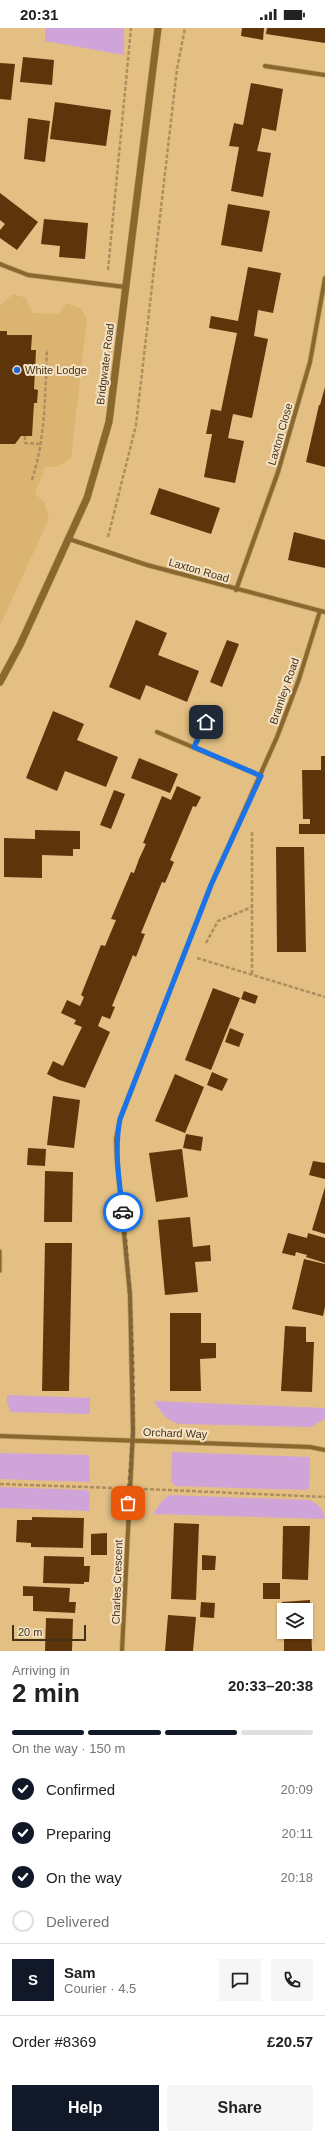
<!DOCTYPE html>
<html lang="en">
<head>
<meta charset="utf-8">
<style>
  body { margin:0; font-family:Helvetica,sans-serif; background:#f6f6f6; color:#222; height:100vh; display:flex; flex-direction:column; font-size:15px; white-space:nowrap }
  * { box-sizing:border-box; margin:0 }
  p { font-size:13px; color:#767676 }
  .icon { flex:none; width:22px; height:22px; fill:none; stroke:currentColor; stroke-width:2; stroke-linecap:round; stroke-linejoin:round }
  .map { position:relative; height:1623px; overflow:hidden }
  .drawer { display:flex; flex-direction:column; background:#fff; flex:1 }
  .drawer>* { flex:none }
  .buttons { position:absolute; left:277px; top:1575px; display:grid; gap:8px }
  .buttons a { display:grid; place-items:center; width:36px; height:36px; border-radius:0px; background:#fff; box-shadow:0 1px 3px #0004; font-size:20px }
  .scale { position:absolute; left:12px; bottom:10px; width:74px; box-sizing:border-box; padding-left:4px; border:2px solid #41331a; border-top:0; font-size:11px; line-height:14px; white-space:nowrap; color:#41331a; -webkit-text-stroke:3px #f6e3c6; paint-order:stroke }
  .pin { position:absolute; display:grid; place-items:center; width:34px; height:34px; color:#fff; margin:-17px; border-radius:8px; box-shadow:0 2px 6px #0006 }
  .courier { position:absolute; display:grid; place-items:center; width:40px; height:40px; margin:-20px; border:3px solid #1a73e8; border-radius:50%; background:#fff; color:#222; box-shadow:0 1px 5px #0007 }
  .head em { font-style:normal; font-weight:700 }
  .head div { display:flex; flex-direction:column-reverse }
  .head { display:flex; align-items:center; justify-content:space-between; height:68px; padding:0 12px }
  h1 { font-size:26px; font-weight:700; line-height:30px }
  .bar { display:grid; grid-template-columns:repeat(4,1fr); gap:6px 4px; align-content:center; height:48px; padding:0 12px }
  .bar i { height:5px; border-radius:3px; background:#e0e0e0 }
  .bar .on { background:#111827 }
  .bar p { grid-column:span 4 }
  .line { display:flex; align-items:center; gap:10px; padding:0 12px; border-top:1px solid #e0e0e0 }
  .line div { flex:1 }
  .round { display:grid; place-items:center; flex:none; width:42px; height:42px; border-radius:0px; background:#f6f6f6 }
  ol { padding:0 12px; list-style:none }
  li { display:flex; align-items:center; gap:12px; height:44px }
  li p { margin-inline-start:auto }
  li .icon { padding:4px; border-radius:50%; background:#111827; color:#fff; stroke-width:4 }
  li:last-child { color:#767676 }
  li i { width:22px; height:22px; border:2px solid #e0e0e0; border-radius:50% }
  .cta { display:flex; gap:8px; margin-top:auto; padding:8px 12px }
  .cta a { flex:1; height:46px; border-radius:0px; background:#111827; color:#fff; font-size:16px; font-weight:700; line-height:46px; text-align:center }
  .cta a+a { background:#f6f6f6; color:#222 }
  .status { display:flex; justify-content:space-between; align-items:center; height:28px; padding:0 20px; background:#fff; direction:ltr }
  .status svg { height:11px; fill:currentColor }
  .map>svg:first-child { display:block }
</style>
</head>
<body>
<div class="status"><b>20:31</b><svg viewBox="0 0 49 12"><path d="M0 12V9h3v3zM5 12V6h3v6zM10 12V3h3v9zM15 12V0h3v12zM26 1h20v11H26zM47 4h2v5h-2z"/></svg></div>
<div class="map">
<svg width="325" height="1623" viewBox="0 0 325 1623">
  <rect width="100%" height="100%" fill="#e4bf84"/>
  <path fill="#dcb471" d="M13,266L26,270L32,285L58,286L67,275L80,280L87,290L71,430L57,439H45L35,466L44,474L49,491L0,597V278Z"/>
  <path fill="#cfa5d9" d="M45,0H124V27L45,13Z
    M7,1367L90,1370V1386L11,1384L7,1375Z
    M154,1373L325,1380V1391L311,1399H306L179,1396C167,1393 160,1384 154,1373Z
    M172,1424L310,1429L309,1459L307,1462L175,1458L171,1453Z
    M0,1425L89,1427L90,1454L0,1451Z
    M0,1459L87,1462L90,1465L89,1483L0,1480Z
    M169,1467L308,1472C317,1474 325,1482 325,1491L153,1486L162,1473Z"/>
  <path fill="#5e340b" d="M242,0H264L263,12L241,8Z
    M267,0H325V15L266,6Z
    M23,29L54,32L52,57L20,54Z
    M0,35L15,36L11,72L0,71Z
    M251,55L283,61L276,103L262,100L260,111L257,123L271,125L263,169L231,163L239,119L229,118L234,95L243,97Z
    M55,74L111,82L106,118L50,111Z
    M28,90L50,93L45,134L24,131Z
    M0,165L38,194L17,222L0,210V202L5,196L0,192Z
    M228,176L270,183L262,224L221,217Z
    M44,191L88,195L85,231L59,229L60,218L41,216Z
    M248,239L281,245L273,285L258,282L254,308L268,311L252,390L233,386L228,410L244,413L235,455L204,449L212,406H206L211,381L221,383L237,305L209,300L211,288L238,293Z
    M0,303H7V307H32L31,322H36L34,361L38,362L37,375H34L32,408H21L15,416H0Z
    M325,359V439L306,434L319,377H320Z
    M159,460L220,480L211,506L150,486Z
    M294,504L325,512V540L288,532Z
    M136,592L167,605L158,627L199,643L187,674L146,657L140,672L109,659Z
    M227,612L239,616L222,659L210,654Z
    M53,683L84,696L77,712L118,729L106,759L65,743L57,763L26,750Z
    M321,728H325V806H299V796H310V791H303L302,742H321Z
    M139,730L178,746L170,765L131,750Z
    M177,758L201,769L196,779L193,778L170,832L174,834L165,855L162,854L141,905L145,906L136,929L133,927L112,978L115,979L110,991L102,988L98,998L110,1004L85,1060L59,1052L47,1046L53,1033L63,1038L82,999L74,996L76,992L61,985L67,972L80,978L84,969L81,967L101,917L105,918L116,892L111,891L131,844L134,845L139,831L146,816L143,815L162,768L171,772Z
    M114,762L125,766L111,801L100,797Z
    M35,802L80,803V821H73V828L42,827V850L4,849V810L35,811Z
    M276,819H304L306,924H277Z
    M213,960L240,970L211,1042L185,1032Z
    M244,963L258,968L255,976L241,971Z
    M230,1000L244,1006L239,1019L225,1014Z
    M212,1044L228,1051L222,1063L207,1057Z
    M175,1046L204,1059L185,1105L155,1093Z
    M53,1068L80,1072L74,1120L47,1117Z
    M186,1106L203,1109L201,1123L183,1120Z
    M28,1120L46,1121L45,1138L27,1137Z
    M182,1121L188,1169L156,1174L149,1125Z
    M313,1133L325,1135V1151L309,1147Z
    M45,1143L73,1144L72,1194H44Z
    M325,1159V1206L312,1202Z
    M190,1189L193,1219L210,1217L211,1233L195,1234L198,1264L165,1267L158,1192Z
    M288,1205L307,1210L308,1205L325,1210V1235L306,1229L307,1227L296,1224L295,1228L282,1225Z
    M45,1215H72L69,1363H42Z
    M304,1231L325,1236V1279L323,1288L292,1281Z
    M170,1285H201V1315H216V1330L200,1331L201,1363H170Z
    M285,1298L306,1299V1314H314L312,1364L281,1363Z
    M32,1489L84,1490L83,1520L31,1519V1515L16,1514L17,1492H32Z
    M174,1495L199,1496L196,1572L171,1571Z
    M283,1498H310L308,1552L282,1551Z
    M107,1505V1527H91V1506Z
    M202,1527L216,1528L215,1542H202Z
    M44,1528L84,1529V1538H90L89,1554H84V1556L43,1555Z
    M263,1555H280V1571H263Z
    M23,1558L70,1560L69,1574H76L75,1585L33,1583V1568H23Z
    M310,1572L312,1623H284V1604H306V1582H284L283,1587L282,1574Z
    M201,1574L215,1575L214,1590L200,1589Z
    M168,1587L196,1589L193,1623H165Z
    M46,1590L73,1591L72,1623H45Z"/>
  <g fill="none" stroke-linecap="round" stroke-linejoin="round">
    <defs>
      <path id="service" d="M0,1243V1223"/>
      <path id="minor" d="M265,38L325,47
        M0,236L28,247L125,259
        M69,511L147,537L325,584
        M236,562L278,444L310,334L325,250
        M157,704L261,748
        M194,719L206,694
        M0,1408L310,1419L325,1422
        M122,1623L133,1403L130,1267L117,1133L116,1111L120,1091L211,857L277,709L299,651L320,583"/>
      <path id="tertiary" d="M0,654L20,617L87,470L109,394L158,0"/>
    </defs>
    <use href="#service" stroke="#c0a06d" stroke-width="4.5"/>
    <use href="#minor" stroke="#c0a06d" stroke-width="5.5"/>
    <use href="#tertiary" stroke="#c0a06d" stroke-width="8"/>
    <path stroke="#ac8f5f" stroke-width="2.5" stroke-dasharray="4 2" stroke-linecap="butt" d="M108,242L131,0
      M25,408V415L41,416
      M32,452C46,408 45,366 47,321
      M108,509L136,397L177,41L185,0
      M252,804V948
      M206,915L218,893L252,879
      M197,930L325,969
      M0,1456L115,1460
      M144,1461L325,1469"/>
    <use href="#service" stroke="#89682e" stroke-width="3"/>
    <use href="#minor" stroke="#89682e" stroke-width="4"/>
    <use href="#tertiary" stroke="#89682e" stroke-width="7"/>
  </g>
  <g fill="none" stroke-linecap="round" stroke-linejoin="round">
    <path stroke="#7a643f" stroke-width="4" stroke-dasharray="0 7.2" d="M123,1184C130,1256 134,1329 133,1402C132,1426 129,1451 128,1475"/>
    <path stroke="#1a73e8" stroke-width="5" d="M123,1184C119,1152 114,1122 120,1091L211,857L261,748L194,719L206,694"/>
  </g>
  <circle fill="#2267d2" stroke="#f6e3c6" stroke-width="1.5" cx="17" cy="342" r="4"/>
  <g text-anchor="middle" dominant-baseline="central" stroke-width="4" stroke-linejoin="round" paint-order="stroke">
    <g font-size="11" fill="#41331a" stroke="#f6e3c6">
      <text transform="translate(105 336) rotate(-83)">Bridgwater Road</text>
      <text transform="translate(280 406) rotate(-74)">Laxton Close</text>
      <text transform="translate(199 542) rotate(16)">Laxton Road</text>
      <text transform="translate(284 663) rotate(-71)">Bramley Road</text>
      <text transform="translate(175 1405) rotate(2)">Orchard Way</text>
      <text transform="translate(117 1554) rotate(-88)">Charles Crescent</text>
    </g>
    <g font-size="11" fill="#41331a" stroke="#f6e3c6" text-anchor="start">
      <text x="25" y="342">White Lodge</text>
    </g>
  </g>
</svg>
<div class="buttons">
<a><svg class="icon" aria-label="layers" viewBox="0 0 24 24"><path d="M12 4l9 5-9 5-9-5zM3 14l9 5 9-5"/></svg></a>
</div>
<div class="scale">20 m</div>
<div class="pin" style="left:128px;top:1475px;background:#ea580c"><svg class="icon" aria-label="bag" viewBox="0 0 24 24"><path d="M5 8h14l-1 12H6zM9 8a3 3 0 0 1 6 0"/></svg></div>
<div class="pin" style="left:206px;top:694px;background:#1f2937"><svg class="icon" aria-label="home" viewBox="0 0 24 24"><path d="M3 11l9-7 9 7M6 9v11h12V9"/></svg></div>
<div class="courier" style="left:123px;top:1184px"><svg class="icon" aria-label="car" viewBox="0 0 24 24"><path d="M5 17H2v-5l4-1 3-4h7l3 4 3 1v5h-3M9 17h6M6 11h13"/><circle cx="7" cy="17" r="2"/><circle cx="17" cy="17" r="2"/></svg></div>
</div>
<section class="drawer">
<div class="head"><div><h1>2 min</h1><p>Arriving in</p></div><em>20:33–20:38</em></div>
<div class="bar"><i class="on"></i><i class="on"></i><i class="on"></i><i></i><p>On the way · 150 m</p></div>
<ol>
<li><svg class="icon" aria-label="check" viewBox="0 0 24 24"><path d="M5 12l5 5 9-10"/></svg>Confirmed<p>20:09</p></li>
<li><svg class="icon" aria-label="check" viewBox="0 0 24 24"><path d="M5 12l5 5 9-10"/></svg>Preparing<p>20:11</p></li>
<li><svg class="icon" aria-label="check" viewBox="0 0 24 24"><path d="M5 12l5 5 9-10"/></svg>On the way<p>20:18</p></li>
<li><i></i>Delivered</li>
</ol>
<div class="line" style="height:72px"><b class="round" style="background:#111827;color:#fff">S</b><div><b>Sam</b><p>Courier · 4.5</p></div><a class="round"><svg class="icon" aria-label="chat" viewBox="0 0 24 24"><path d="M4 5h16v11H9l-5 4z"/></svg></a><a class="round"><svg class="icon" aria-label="phone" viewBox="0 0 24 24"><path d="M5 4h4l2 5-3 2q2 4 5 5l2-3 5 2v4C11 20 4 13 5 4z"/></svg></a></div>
<div class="line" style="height:52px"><div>Order #8369</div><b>£20.57</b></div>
<div class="cta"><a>Help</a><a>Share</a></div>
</section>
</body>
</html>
